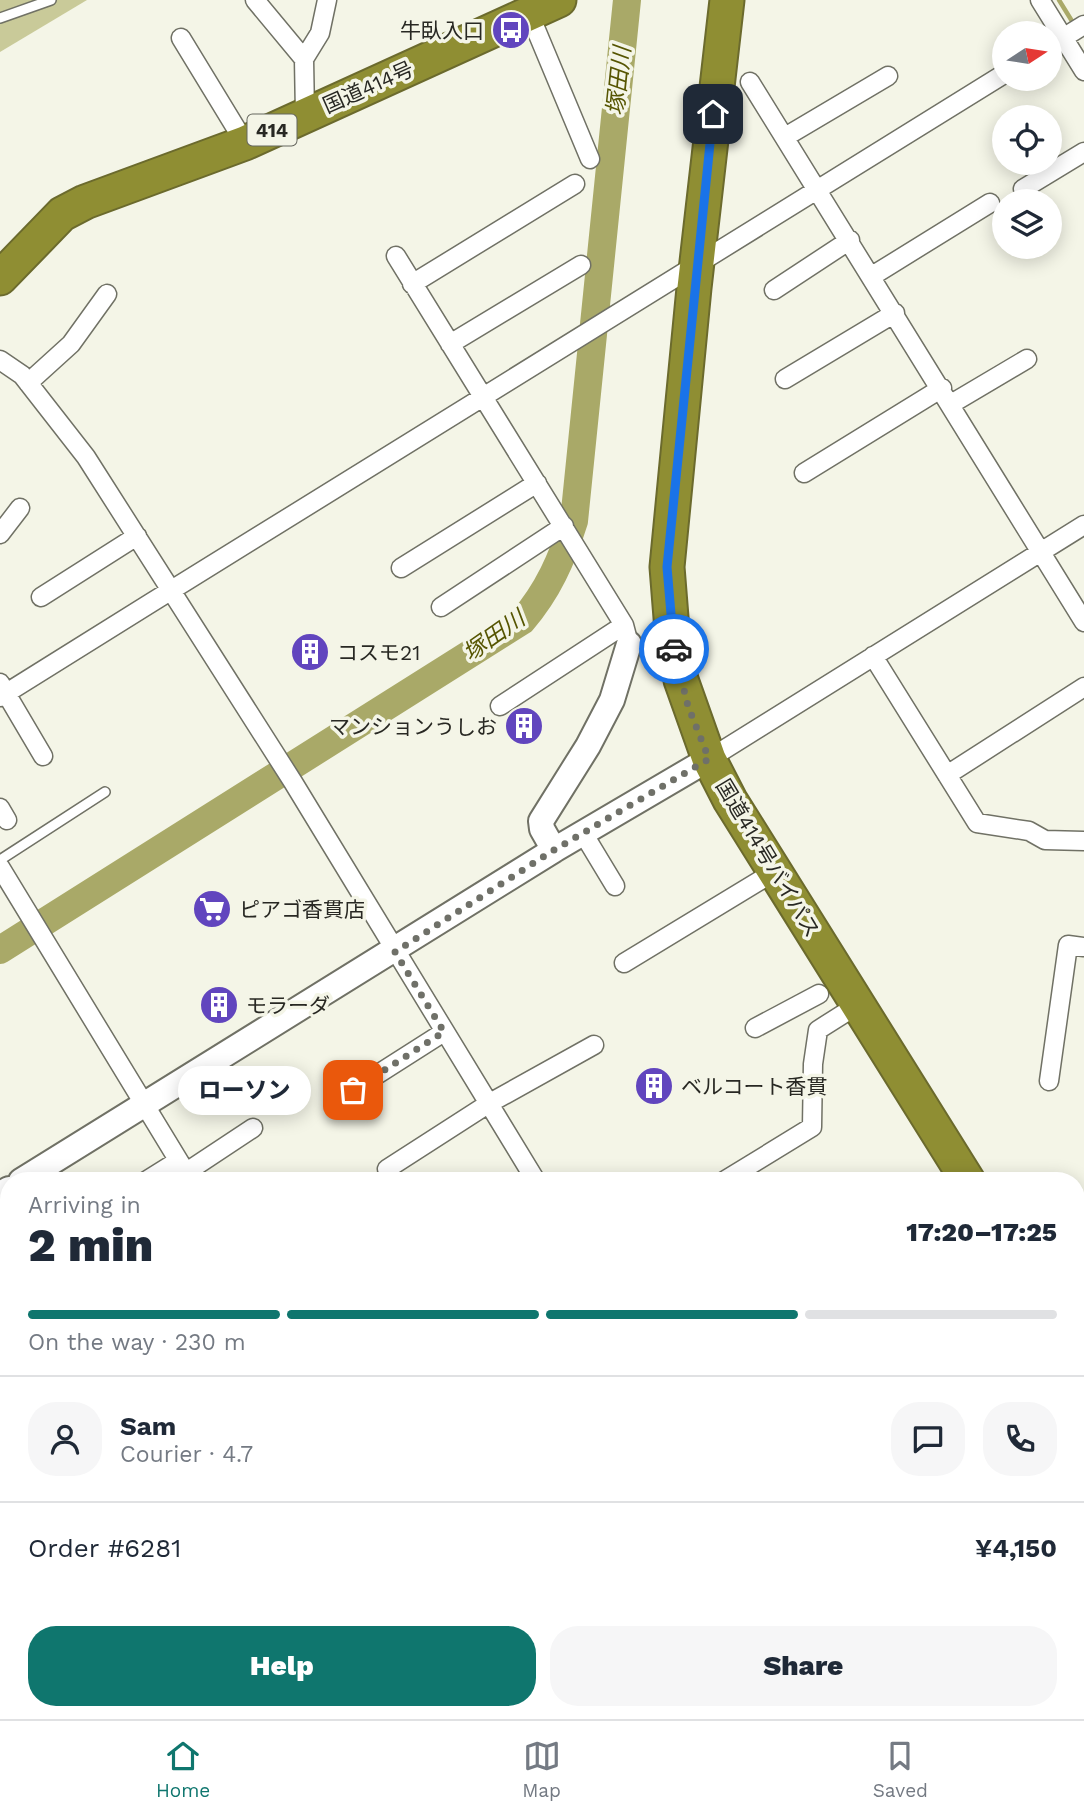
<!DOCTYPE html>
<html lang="en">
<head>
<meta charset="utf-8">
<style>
  body { margin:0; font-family:"Work Sans","Noto Sans JP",sans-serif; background:#f6f6f7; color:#1f2937; height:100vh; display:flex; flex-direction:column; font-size:26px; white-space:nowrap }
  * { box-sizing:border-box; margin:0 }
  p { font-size:23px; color:#747a83 }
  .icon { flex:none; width:38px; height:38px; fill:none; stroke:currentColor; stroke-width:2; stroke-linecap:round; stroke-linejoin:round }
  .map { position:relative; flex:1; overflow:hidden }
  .side { position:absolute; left:0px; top:1172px; width:1085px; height:548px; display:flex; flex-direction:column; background:#fff; border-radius:28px 28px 0 0; box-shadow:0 4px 18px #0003 }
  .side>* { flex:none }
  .needle { width:46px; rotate:78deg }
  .fabs { position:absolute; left:992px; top:21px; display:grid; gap:14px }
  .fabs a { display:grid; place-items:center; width:70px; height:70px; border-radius:50%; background:#fff; box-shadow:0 4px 18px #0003; font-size:35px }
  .pin { position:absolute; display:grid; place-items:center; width:60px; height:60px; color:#fff; margin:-30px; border-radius:14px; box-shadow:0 4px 10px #0006 }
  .courier { position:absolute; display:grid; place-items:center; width:70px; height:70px; margin:-35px; border:5px solid #1a73e8; border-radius:50%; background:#fff; color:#222; box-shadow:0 2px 9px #0007 }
  .bubble { position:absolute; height:49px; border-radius:24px; background:#fff; box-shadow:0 4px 18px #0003; font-size:23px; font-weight:800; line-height:49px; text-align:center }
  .overview em { font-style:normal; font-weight:800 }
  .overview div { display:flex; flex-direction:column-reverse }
  .overview { display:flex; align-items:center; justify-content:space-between; height:119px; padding:0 28px }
  h1 { font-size:46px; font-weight:800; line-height:52px }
  .bar { display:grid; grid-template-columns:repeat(4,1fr); gap:10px 7px; align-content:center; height:84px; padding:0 28px }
  .bar i { height:9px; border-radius:5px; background:#e0e1e3 }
  .bar .selected { background:#0f766e }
  .bar p { grid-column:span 4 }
  .line { display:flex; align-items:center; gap:18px; padding:0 28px; border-top:2px solid #e0e1e3 }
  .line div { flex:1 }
  .round { display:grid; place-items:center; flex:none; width:74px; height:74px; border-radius:28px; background:#f6f6f7 }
  .action { display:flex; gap:14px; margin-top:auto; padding:14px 28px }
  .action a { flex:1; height:80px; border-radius:28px; background:#0f766e; color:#fff; font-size:28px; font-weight:800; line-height:80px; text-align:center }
  .action a+a { background:#f6f6f7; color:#1f2937 }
  .tab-bar { display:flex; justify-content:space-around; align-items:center; height:98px; border-top:2px solid #e0e1e3; background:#fff; font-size:19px; color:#747a83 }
  .tab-bar a { display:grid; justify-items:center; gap:4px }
  .tab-bar .selected { color:#0f766e }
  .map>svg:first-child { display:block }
</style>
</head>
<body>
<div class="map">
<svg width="1084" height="1719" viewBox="0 0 1084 1719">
  <rect width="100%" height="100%" fill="#f4f5e7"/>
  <path fill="#c9ca99" d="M0,0H87L0,52Z"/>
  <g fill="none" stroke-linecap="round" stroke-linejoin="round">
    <path stroke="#a9a968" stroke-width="4.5" d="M1059,0L1075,26"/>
    <path stroke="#a9a968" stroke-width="28" d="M0,950L522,621C548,591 562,559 574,521L627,0"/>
    <defs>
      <path id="lane" d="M0,18L51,0
        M0,860L105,792"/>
      <path id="street" d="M255,0L304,59L305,115
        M1040,0L1084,71
        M529,13L590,159
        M181,38L245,143
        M1050,46L1084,25
        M304,59L320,33L327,0
        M750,82L1084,622
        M785,137L888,76
        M1023,189L1084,152
        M396,256L624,625L629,644
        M872,276L990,203
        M412,284L575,184
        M774,290L850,240
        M450,344L581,265
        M0,360L22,375L86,457L293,782L536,1181
        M785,379L895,313
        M28,383L71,344L107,294
        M951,404L1027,359
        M804,473L942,388
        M0,534L20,508
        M401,568L537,483
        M41,597L137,536
        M441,607L564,526
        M873,656L977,823L1029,831L1045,840L1084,841
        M0,683L43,756
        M0,697C334,488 670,282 1004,74
        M500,706L624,625
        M709,759L1084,525
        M947,775L1084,687
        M0,808L7,820
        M583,833L615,886
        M0,867L191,1181
        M624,963L774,872
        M755,1028L819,994
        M1049,1081L1068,945L1084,947
        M353,1090L444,1032
        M387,1169L488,1104L594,1045
        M185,1173L253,1128
        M146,1181L178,1161
        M724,1181L812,1127L813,1064L818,1030L859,1004
        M0,1297L9,1291
        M0,1388L9,1402
        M0,1433L9,1436
        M1076,1434L1084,1453
        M0,1528L9,1513
        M1076,1548L1084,1545
        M0,1598L9,1608
        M850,1712L852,1719
        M1054,1712L1081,1719
        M196,1719V1712
        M284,1719L286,1712
        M463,1719L464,1712
        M980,1719L982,1712"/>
      <path id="secondary" d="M554,850L542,829L541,821L588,746L612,700L629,644
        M21,1181L554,850L709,759
        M0,1194L9,1189
        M1076,1267L1084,1262"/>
      <path id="highway" d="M727,0L694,288L667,567L672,630L681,680L709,759L730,800L968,1181
        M0,278L62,214L85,202L245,143L559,0
        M1076,1366L1084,1379"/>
    </defs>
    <use href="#lane" stroke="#707165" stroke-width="12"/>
    <use href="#street" stroke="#707165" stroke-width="21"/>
    <use href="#secondary" stroke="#707165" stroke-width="28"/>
    <use href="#highway" stroke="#6b6a2d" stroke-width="37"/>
    <use href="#lane" stroke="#fff" stroke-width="9"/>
    <use href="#street" stroke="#fff" stroke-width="18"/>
    <use href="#secondary" stroke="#fff" stroke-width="24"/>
    <use href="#highway" stroke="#8f8e33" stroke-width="33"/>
  </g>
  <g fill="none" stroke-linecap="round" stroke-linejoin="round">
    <path stroke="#6f7068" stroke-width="7" stroke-dasharray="0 12.6" d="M353,1090L444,1032L395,952L554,850L709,759L688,706L674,649"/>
    <path stroke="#1a73e8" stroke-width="9" d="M674,649L667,567L713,114"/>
  </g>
  <defs>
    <symbol id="bus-disc" viewBox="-11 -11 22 22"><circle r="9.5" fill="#6145be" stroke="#f4f5e7"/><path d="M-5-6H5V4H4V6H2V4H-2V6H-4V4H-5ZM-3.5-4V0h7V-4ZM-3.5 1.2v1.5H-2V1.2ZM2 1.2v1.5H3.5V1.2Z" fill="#fff"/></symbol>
    <symbol id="building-disc" viewBox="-11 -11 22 22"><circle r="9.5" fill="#6145be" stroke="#f4f5e7"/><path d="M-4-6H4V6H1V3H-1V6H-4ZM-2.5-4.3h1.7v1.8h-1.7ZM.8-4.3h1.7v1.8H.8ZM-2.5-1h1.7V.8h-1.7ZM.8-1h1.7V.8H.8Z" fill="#fff"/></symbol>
    <symbol id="supermarket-disc" viewBox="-11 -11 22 22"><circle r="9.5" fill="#6145be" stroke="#f4f5e7"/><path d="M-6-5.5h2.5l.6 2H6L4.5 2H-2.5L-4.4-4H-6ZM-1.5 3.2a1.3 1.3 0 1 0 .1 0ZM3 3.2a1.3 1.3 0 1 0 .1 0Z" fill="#fff"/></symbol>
  </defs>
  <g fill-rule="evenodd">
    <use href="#bus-disc" x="489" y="8" width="44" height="44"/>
    <use href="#building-disc" x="288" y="630" width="44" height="44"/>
    <use href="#building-disc" x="502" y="704" width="44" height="44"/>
    <use href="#supermarket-disc" x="190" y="887" width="44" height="44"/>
    <use href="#building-disc" x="197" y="983" width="44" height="44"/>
    <use href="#building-disc" x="632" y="1064" width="44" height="44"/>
  </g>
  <g text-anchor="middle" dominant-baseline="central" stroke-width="7" stroke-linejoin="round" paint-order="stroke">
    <rect fill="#f4f5e7" stroke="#65665e" stroke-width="2" x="247.5" y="114.5" width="49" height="31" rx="5"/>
    <g font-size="19" font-weight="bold" fill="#282823">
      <text x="272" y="130">414</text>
    </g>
    <g font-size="21" fill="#282823" stroke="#f4f5e7" text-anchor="start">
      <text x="484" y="30" text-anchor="end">牛臥入口</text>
      <text x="337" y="652">コスモ21</text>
      <text x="497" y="726" text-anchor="end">マンションうしお</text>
      <text x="239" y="909">ピアゴ香貫店</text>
      <text x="246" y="1005">モラーダ</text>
      <text x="681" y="1086">ベルコート香貫</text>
    </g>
    <g font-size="21" fill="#282823" stroke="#f4f5e7">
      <text transform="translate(368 87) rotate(-24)">国道414号</text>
      <text transform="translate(768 858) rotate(59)">国道414号バイパス</text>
    </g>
    <g font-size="23" font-style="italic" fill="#565502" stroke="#f4f5e7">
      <text transform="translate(619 81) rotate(-84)">塚田川</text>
      <text transform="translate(494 636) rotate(-35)">塚田川</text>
    </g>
  </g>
</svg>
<div class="fabs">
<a><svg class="needle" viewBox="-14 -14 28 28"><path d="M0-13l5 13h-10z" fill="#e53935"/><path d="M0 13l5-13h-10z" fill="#747a83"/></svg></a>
<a><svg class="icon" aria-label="locate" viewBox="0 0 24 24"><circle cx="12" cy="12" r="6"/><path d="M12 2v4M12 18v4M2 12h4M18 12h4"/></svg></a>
<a><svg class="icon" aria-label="layers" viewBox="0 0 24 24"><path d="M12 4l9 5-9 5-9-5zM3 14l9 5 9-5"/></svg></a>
</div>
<div class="pin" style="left:353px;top:1090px;background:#ea580c"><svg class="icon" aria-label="bag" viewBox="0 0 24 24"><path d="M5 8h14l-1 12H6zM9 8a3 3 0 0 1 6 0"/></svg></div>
<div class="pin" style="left:713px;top:114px;background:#1f2937"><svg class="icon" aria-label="home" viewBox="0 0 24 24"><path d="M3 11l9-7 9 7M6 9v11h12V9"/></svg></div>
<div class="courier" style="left:674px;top:649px"><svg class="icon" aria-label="car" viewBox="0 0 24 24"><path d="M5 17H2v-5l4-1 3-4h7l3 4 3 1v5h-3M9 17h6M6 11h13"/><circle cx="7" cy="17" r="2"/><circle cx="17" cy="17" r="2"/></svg></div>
<div class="bubble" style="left:178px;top:1066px;width:133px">ローソン</div>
<section class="side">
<div class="overview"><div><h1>2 min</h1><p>Arriving in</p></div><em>17:20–17:25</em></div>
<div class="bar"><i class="selected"></i><i class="selected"></i><i class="selected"></i><i></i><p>On the way · 230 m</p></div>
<div class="line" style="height:126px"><a class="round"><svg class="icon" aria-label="person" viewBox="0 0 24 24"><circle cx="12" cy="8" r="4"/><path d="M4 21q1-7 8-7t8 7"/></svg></a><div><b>Sam</b><p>Courier · 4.7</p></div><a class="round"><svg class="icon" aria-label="chat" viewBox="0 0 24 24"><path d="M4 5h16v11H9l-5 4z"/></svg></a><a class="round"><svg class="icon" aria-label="phone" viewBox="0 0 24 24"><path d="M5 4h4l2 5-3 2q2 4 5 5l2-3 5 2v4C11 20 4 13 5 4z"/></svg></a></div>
<div class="line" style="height:91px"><div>Order #6281</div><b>¥4,150</b></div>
<div class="action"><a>Help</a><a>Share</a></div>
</section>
</div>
<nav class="tab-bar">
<a class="selected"><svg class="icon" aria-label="home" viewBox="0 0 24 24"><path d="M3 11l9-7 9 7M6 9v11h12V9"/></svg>Home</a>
<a><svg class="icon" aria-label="map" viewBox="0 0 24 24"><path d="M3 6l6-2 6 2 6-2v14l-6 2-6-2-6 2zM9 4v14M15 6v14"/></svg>Map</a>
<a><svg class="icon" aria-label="saved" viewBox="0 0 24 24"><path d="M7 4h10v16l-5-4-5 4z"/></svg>Saved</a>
</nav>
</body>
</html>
